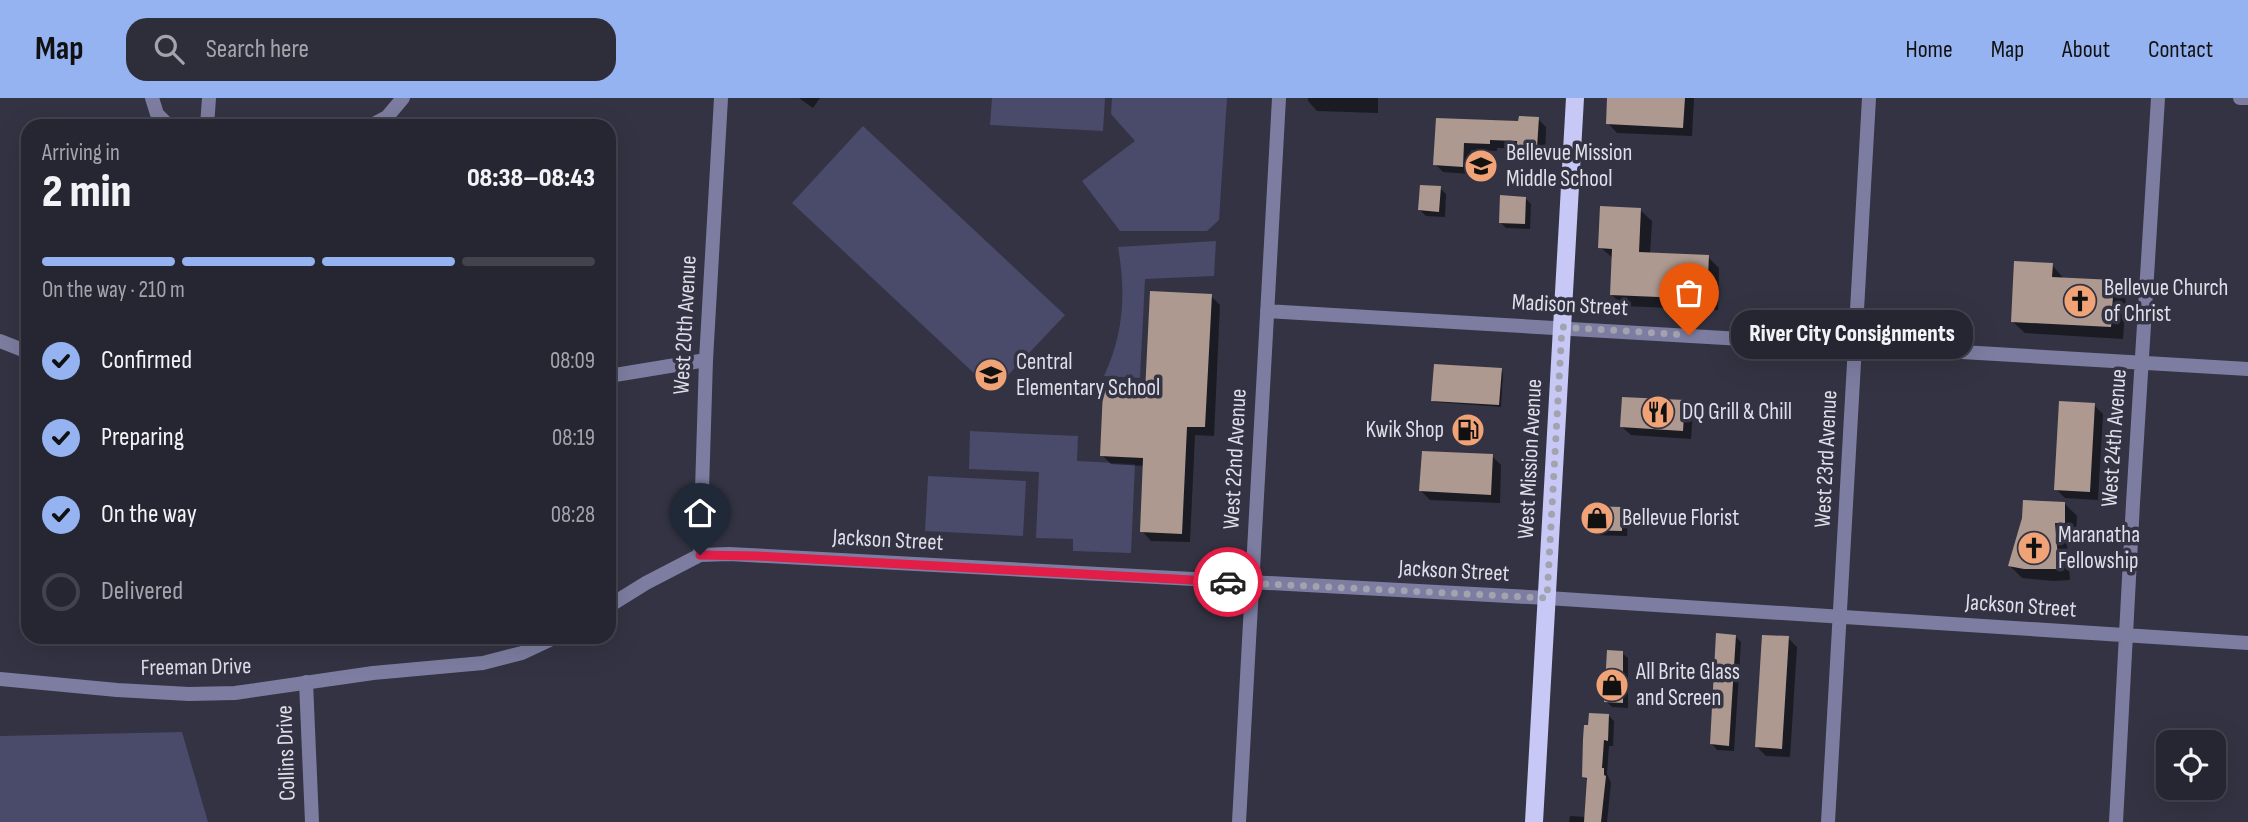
<!DOCTYPE html>
<html lang="en">
<head>
<meta charset="utf-8">
<style>
  body { margin:0; font-family:"Sofia Sans Condensed",sans-serif; background:#2e2e3a; color:#f1f3f6; height:100vh; display:flex; flex-direction:column; font-size:26px; white-space:nowrap }
  * { box-sizing:border-box; margin:0 }
  p { font-size:23px; color:#a4a5ac }
  .icon { flex:none; width:38px; height:38px; fill:none; stroke:currentColor; stroke-width:2; stroke-linecap:round; stroke-linejoin:round }
  .map { position:relative; flex:1; overflow:hidden }
  .side { position:absolute; left:21px; top:21px; width:595px; height:525px; display:flex; flex-direction:column; background:#262632; border-radius:21px; box-shadow:0 7px 28px #0002,0 0 0 2px #42434d }
  .side>* { flex:none }
  .buttons { position:absolute; left:2156px; top:632px; display:grid; gap:14px }
  .buttons a { display:grid; place-items:center; width:70px; height:70px; border-radius:14px; background:#262632; box-shadow:0 7px 28px #0002,0 0 0 2px #42434d; font-size:35px }
  .pin { position:absolute; display:grid; place-items:center; width:60px; height:60px; color:#fff; margin:-72px -30px; border-radius:50% 50% 50% 0; rotate:-45deg; box-shadow:0 0 7px #0007 }
  .pin .icon { rotate:45deg }
  .courier { position:absolute; display:grid; place-items:center; width:70px; height:70px; margin:-35px; border:5px solid #e11d48; border-radius:50%; background:#fff; color:#222; box-shadow:0 2px 9px #0007 }
  .bubble { position:absolute; height:49px; border-radius:21px; background:#262632; box-shadow:0 7px 28px #0002,0 0 0 2px #42434d; font-size:23px; font-weight:800; line-height:49px; text-align:center }
  .head em { font-style:normal; font-weight:800 }
  .head div { display:flex; flex-direction:column-reverse }
  .head { display:flex; align-items:center; justify-content:space-between; height:119px; padding:0 21px }
  h1 { font-size:46px; font-weight:800; line-height:52px }
  .bar { display:grid; grid-template-columns:repeat(4,1fr); gap:10px 7px; align-content:center; height:84px; padding:0 21px }
  .bar i { height:9px; border-radius:5px; background:#42434d }
  .bar .current { background:#95b2f1 }
  .bar p { grid-column:span 4 }
  ol { padding:0 21px; list-style:none }
  li { display:flex; align-items:center; gap:21px; height:77px }
  li p { margin-inline-start:auto }
  li .icon { padding:7px; border-radius:50%; background:#95b2f1; color:#111; stroke-width:4 }
  li:last-child { color:#a4a5ac }
  li i { width:38px; height:38px; border:4px solid #42434d; border-radius:50% }
  header { display:flex; align-items:center; gap:42px; box-sizing:border-box; height:98px; padding:0 35px; background:#95b2f1; color:#111 }
  header strong { font-size:33px }
  nav { display:flex; gap:38px; margin-inline-start:auto; font-size:24px }
  .search { width:490px; height:63px; background:#2e2e3a; display:flex; align-items:center; gap:18px; box-sizing:border-box; padding:0 24px; border-radius:21px; color:#a4a5ac; font-size:26px }
  .map>svg:first-child { display:block }
</style>
</head>
<body>
<header>
<strong>Map</strong>
<div class="search"><svg class="icon" aria-label="search" viewBox="0 0 24 24"><circle cx="10" cy="10" r="6"/><path d="M15 15l6 6"/></svg>Search here</div>
<nav><a>Home</a><a>Map</a><a>About</a><a>Contact</a></nav>
</header>
<div class="map">
<svg width="2248" height="724" viewBox="0 0 2248 724">
  <rect width="100%" height="100%" fill="#333343"/>
  <path fill="#4a4a6b" d="M992,0H1105L1103,33L990,27Z
    M1112,0H1227L1219,122L1207,133H1120L1082,83L1135,43L1111,16Z
    M863,28L1065,217L993,293L792,105Z
    M1216,143L1214,178L1145,181L1140,280L1104,278C1124,235 1126,195 1118,149Z
    M970,333L1078,338L1077,363L1135,366L1131,455L1073,453V441L1036,440L1039,374L969,371Z
    M928,378L1026,383L1023,438L925,433Z
    M182,634L208,724H0V638Z"/>
  <path fill="#0007" d="M799,0H820L813,10Z
    M1308,0H1378V15L1317,13L1308,3Z
    M1609,0H1694L1692,38L1617,35L1608,25Z
    M1538,21L1546,29L1545,57L1527,56L1521,50H1497V53L1471,52L1470,76L1443,74L1435,66L1437,22L1520,25Z
    M1440,90L1446,96L1445,119L1426,118L1420,112Z
    M1525,100L1531,106L1530,131L1506,130L1500,124Z
    M1640,112L1652,123L1650,156L1708,159L1719,170L1718,212L1623,208L1612,197L1614,161L1600,149Z
    M2052,167L2064,181L2113,184L2126,196L2123,241L2025,235L2012,223Z
    M1211,198L1220,207L1214,338L1195,337L1190,444L1151,443L1142,433L1145,368L1111,366L1102,357L1147,296Z
    M1501,272L1503,275L1501,309L1435,304L1433,302Z
    M1684,304L1693,313L1691,341L1631,337L1622,329Z
    M2094,307L2103,316L2098,402L2065,400L2056,391Z
    M1492,358L1501,367L1500,405L1430,402L1421,393Z
    M2065,406L2077,418L2076,437L2066,436L2070,482L2053,483L2022,480L2010,468Z
    M1622,411L1628,417L1627,438L1593,437L1587,431Z
    M1735,538L1741,544L1734,653L1717,652L1712,646Z
    M1788,540L1797,549L1790,659L1766,658L1757,649Z
    M1622,555L1628,560V610L1612,609L1606,603Z
    M1608,617L1614,623L1613,648H1609L1607,676L1611,685L1607,724H1569L1570,718L1586,719L1589,684L1584,679Z"/>
  <path fill="#ad998f" d="M1607,0H1685L1683,30L1606,26Z
    M1519,18L1539,19L1537,50L1517,49V43L1490,42V46L1464,45L1463,69L1433,67L1436,20L1518,23Z
    M1420,87L1441,88L1439,114L1418,112Z
    M1500,97L1526,99L1525,126L1499,125Z
    M1600,108L1641,110L1639,154L1709,157L1707,201L1610,197L1612,151L1598,150Z
    M2014,163L2053,165L2052,179L2114,182L2111,229L2011,224Z
    M1150,193L1212,196L1205,329H1187L1182,436L1140,434L1143,360L1100,358L1103,292L1145,294Z
    M1434,266L1502,270L1499,307L1431,303Z
    M1622,299L1685,302L1683,333L1620,329Z
    M2059,303L2095,305L2090,394L2054,392Z
    M1422,353L1493,356L1491,397L1419,393Z
    M2023,402L2065,404V425H2055L2059,471H2024L2008,468L2022,420Z
    M1586,408L1622,409V433L1585,432Z
    M1716,535L1736,537L1729,648L1710,646Z
    M1762,537L1789,538L1782,651L1755,649Z
    M1607,552L1623,553V605L1604,604Z
    M1589,615L1609,616L1608,643L1604,642L1602,670H1604V677L1606,678L1601,724H1584L1587,680L1582,679L1583,641L1584,627H1588Z"/>
  <g fill="none" stroke-linecap="round" stroke-linejoin="round">
    <path stroke="#7d7da1" stroke-width="14" d="M152,0L157,16L169,28
      M2240,0H2248
      M207,28L209,0
      M370,28L387,19L403,0
      M1267,213L2248,271
      M0,243L28,254
      M609,278L706,262
      M700,457L706,262L721,0
      M1547,500L2248,545
      M306,584L312,724
      M1239,724L1279,0
      M1828,724L1869,0
      M2116,724L2133,405L2158,0"/>
    <path stroke="#7d7da1" stroke-width="14" d="M609,508L646,485L700,457L729,456L1547,500
      M0,581L117,592L189,596L235,595L373,575L483,565L522,555L556,539"/>
    <path stroke="#c7c8f5" stroke-width="18" d="M1534,724L1575,0"/>
  </g>
  <g fill="none" stroke-linecap="round" stroke-linejoin="round">
    <path stroke="#a2a3af" stroke-width="7" stroke-dasharray="0 12.6" d="M1228,484L1547,500L1562,229L1689,237"/>
    <path stroke="#e11d48" stroke-width="9" d="M700,457L757,458L1228,484"/>
  </g>
  <defs>
    <symbol id="school-disc" viewBox="-11 -11 22 22"><circle r="9.5" fill="#efa376" stroke="#333343"/><path d="M0-5L7-2L0 1L-7-2ZM-4 1L0 2.5L4 1V4Q0 6-4 4Z" fill="#111"/></symbol>
    <symbol id="church-disc" viewBox="-11 -11 22 22"><circle r="9.5" fill="#efa376" stroke="#333343"/><path d="M-1.2-6h2.4v3.5h3.3v2.4h-3.3V6h-2.4V-.1h-3.3v-2.4h3.3Z" fill="#111"/></symbol>
    <symbol id="restaurant-disc" viewBox="-11 -11 22 22"><circle r="9.5" fill="#efa376" stroke="#333343"/><path d="M-5-6h1v4h1v-4h1v4h1v-4h1v5L-1.5 .5V6h-2V.5L-5-1ZM5-6V6H3V1.5H1.5Q1.5-4 5-6Z" fill="#111"/></symbol>
    <symbol id="fuel-disc" viewBox="-11 -11 22 22"><circle r="9.5" fill="#efa376" stroke="#333343"/><path d="M-5.5-6h7V0h2V4h1.3V-2.5L3-4.5l.8-.8L6-3V5H2.5V1h-1V6h-7ZM-4.2-4.7v3.2H.2V-4.7Z" fill="#111"/></symbol>
    <symbol id="shop-disc" viewBox="-11 -11 22 22"><circle r="9.5" fill="#efa376" stroke="#333343"/><path d="M-5-2.5h2.3a2.7 3.5 0 0 1 5.4 0H5L5.5 6h-11ZM-1.5-2.5h3a1.5 2.3 0 0 0-3 0Z" fill="#111"/></symbol>
  </defs>
  <g fill-rule="evenodd">
    <use href="#school-disc" x="1462" y="49" width="38" height="38"/>
    <use href="#church-disc" x="2061" y="184" width="38" height="38"/>
    <use href="#school-disc" x="972" y="258" width="38" height="38"/>
    <use href="#restaurant-disc" x="1639" y="295" width="38" height="38"/>
    <use href="#fuel-disc" x="1449" y="313" width="38" height="38"/>
    <use href="#shop-disc" x="1578" y="401" width="38" height="38"/>
    <use href="#church-disc" x="2015" y="431" width="38" height="38"/>
    <use href="#shop-disc" x="1593" y="568" width="38" height="38"/>
  </g>
  <g text-anchor="middle" dominant-baseline="central" stroke-width="7" stroke-linejoin="round" paint-order="stroke">
    <g font-size="23" fill="#dedfe9" stroke="#333343" text-anchor="start">
      <text x="1506" y="55">Bellevue Mission<tspan x="1506" dy="26">Middle School</tspan></text>
      <text x="2104" y="190">Bellevue Church<tspan x="2104" dy="26">of Christ</tspan></text>
      <text x="1016" y="264">Central<tspan x="1016" dy="26">Elementary School</tspan></text>
      <text x="1682" y="314">DQ Grill &amp; Chill</text>
      <text x="1444" y="332" text-anchor="end">Kwik Shop</text>
      <text x="1622" y="420">Bellevue Florist</text>
      <text x="2058" y="437">Maranatha<tspan x="2058" dy="26">Fellowship</tspan></text>
      <text x="1636" y="574">All Brite Glass<tspan x="1636" dy="26">and Screen</tspan></text>
    </g>
    <g font-size="23" fill="#dedfe9" stroke="#333343">
      <text transform="translate(1570 207) rotate(3)">Madison Street</text>
      <text transform="translate(685 227) rotate(-87)">West 20th Avenue</text>
      <text transform="translate(2114 340) rotate(-86)">West 24th Avenue</text>
      <text transform="translate(1235 361) rotate(-87)">West 22nd Avenue</text>
      <text transform="translate(1530 361) rotate(-87)">West Mission Avenue</text>
      <text transform="translate(1826 361) rotate(-87)">West 23rd Avenue</text>
      <text transform="translate(888 442) rotate(3)">Jackson Street</text>
      <text transform="translate(1454 473) rotate(3)">Jackson Street</text>
      <text transform="translate(2021 508) rotate(4)">Jackson Street</text>
      <text transform="translate(196 569) rotate(-1)">Freeman Drive</text>
      <text transform="translate(286 655) rotate(-92)">Collins Drive</text>
    </g>
  </g>
</svg>
<div class="buttons">
<a><svg class="icon" aria-label="locate" viewBox="0 0 24 24"><circle cx="12" cy="12" r="6"/><path d="M12 2v4M12 18v4M2 12h4M18 12h4"/></svg></a>
</div>
<div class="pin" style="left:1689px;top:237px;background:#ea580c"><svg class="icon" aria-label="bag" viewBox="0 0 24 24"><path d="M5 8h14l-1 12H6zM9 8a3 3 0 0 1 6 0"/></svg></div>
<div class="pin" style="left:700px;top:457px;background:#1f2937"><svg class="icon" aria-label="home" viewBox="0 0 24 24"><path d="M3 11l9-7 9 7M6 9v11h12V9"/></svg></div>
<div class="courier" style="left:1228px;top:484px"><svg class="icon" aria-label="car" viewBox="0 0 24 24"><path d="M5 17H2v-5l4-1 3-4h7l3 4 3 1v5h-3M9 17h6M6 11h13"/><circle cx="7" cy="17" r="2"/><circle cx="17" cy="17" r="2"/></svg></div>
<div class="bubble" style="left:1731px;top:212px;width:242px">River City Consignments</div>
<section class="side">
<div class="head"><div><h1>2 min</h1><p>Arriving in</p></div><em>08:38–08:43</em></div>
<div class="bar"><i class="current"></i><i class="current"></i><i class="current"></i><i></i><p>On the way · 210 m</p></div>
<ol>
<li><svg class="icon" aria-label="check" viewBox="0 0 24 24"><path d="M5 12l5 5 9-10"/></svg>Confirmed<p>08:09</p></li>
<li><svg class="icon" aria-label="check" viewBox="0 0 24 24"><path d="M5 12l5 5 9-10"/></svg>Preparing<p>08:19</p></li>
<li><svg class="icon" aria-label="check" viewBox="0 0 24 24"><path d="M5 12l5 5 9-10"/></svg>On the way<p>08:28</p></li>
<li><i></i>Delivered</li>
</ol>
</section>
</div>
</body>
</html>
